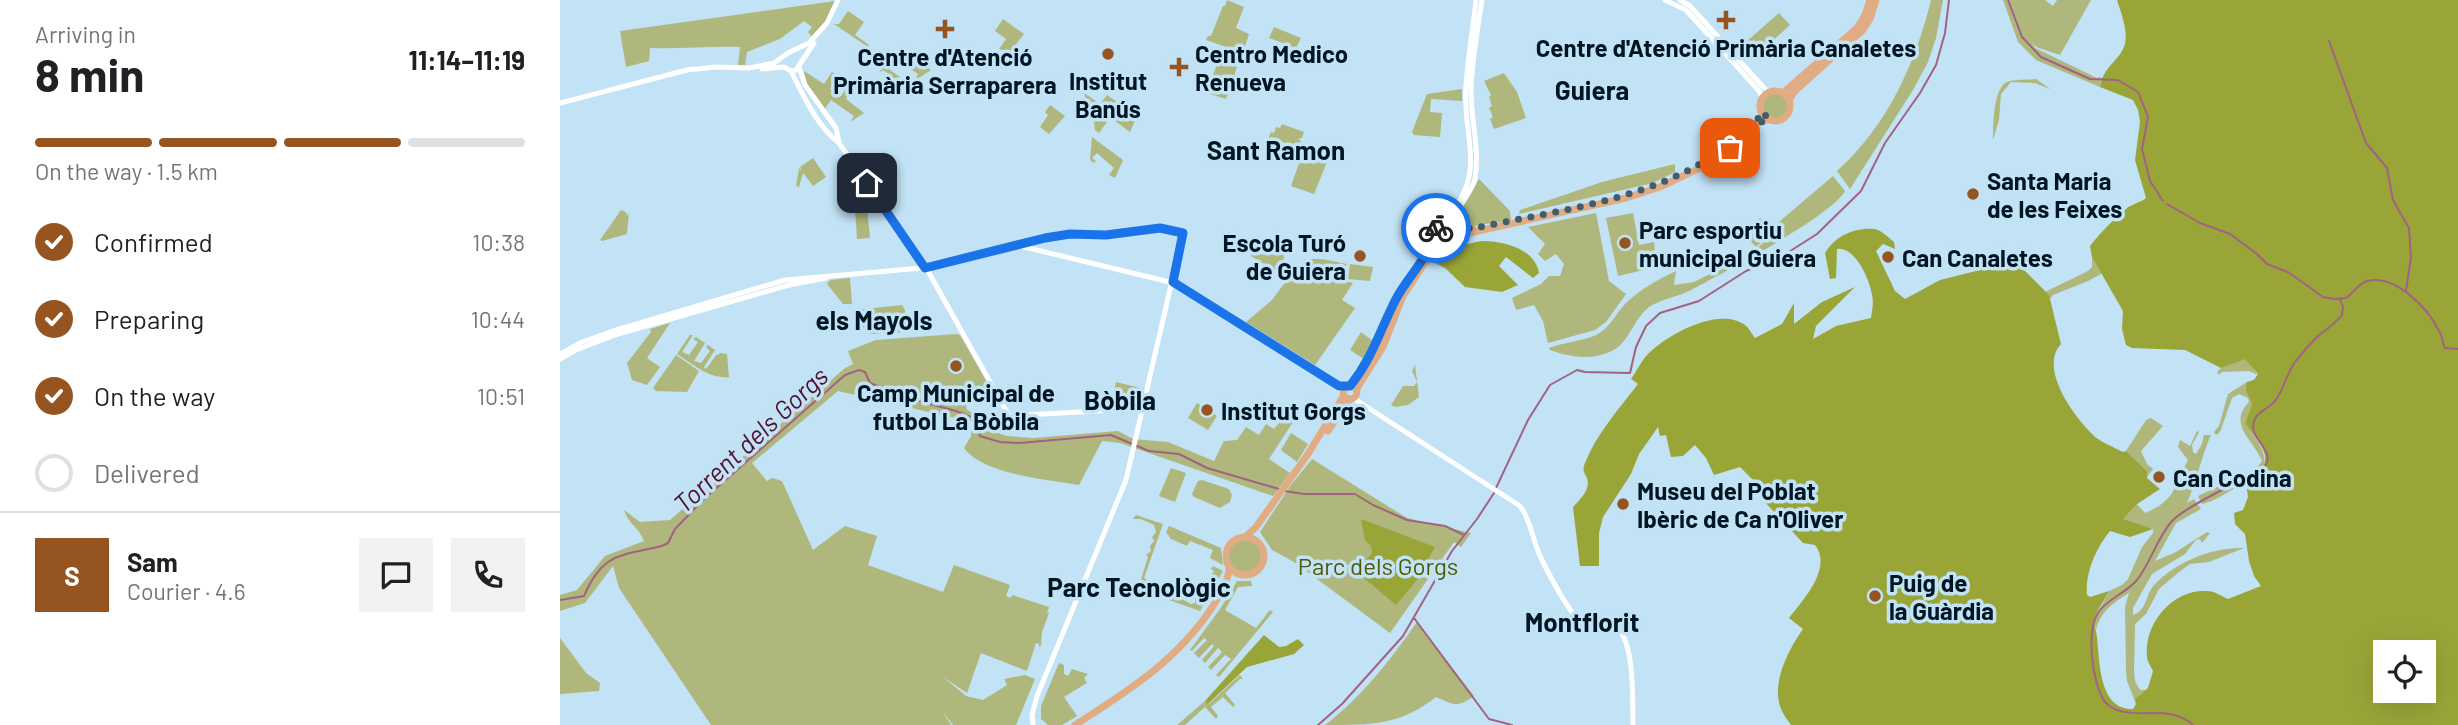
<!DOCTYPE html>
<html lang="en">
<head>
<meta charset="utf-8">
<style>
  body { margin:0; font-family:Barlow,sans-serif; background:#f2f2f2; color:#202124; height:100vh; display:flex; flex-direction:column; font-size:26px; white-space:nowrap }
  * { box-sizing:border-box; margin:0 }
  p { font-size:23px; color:#757577 }
  .icon { flex:none; width:38px; height:38px; fill:none; stroke:currentColor; stroke-width:2; stroke-linecap:round; stroke-linejoin:round }
  .map { position:relative; flex:1; overflow:hidden }
  .drawer { display:flex; flex-direction:column; background:#fff; width:560px }
  .drawer>* { flex:none }
  .fabs { position:absolute; left:1813px; top:640px; display:grid; gap:14px }
  .fabs a { display:grid; place-items:center; width:63px; height:63px; border-radius:0px; background:#fff; box-shadow:0 7px 28px #0002; font-size:35px }
  .pin { position:absolute; display:grid; place-items:center; width:60px; height:60px; color:#fff; margin:-30px; border-radius:14px; box-shadow:0 4px 10px #0006 }
  .courier { position:absolute; display:grid; place-items:center; width:70px; height:70px; margin:-35px; border:5px solid #1a73e8; border-radius:50%; background:#fff; color:#222; box-shadow:0 2px 9px #0007 }
  .overview em { font-style:normal; font-weight:700 }
  .overview div { display:flex; flex-direction:column-reverse }
  .overview { display:flex; align-items:center; justify-content:space-between; height:119px; padding:0 35px }
  h1 { font-size:46px; font-weight:700; line-height:52px }
  .bar { display:grid; grid-template-columns:repeat(4,1fr); gap:10px 7px; align-content:center; height:84px; padding:0 35px }
  .bar i { height:9px; border-radius:5px; background:#e0e0e0 }
  .bar .selected { background:#965421 }
  .bar p { grid-column:span 4 }
  .line { display:flex; align-items:center; gap:18px; padding:0 35px; border-top:2px solid #e0e0e0 }
  .line div { flex:1 }
  .round { display:grid; place-items:center; flex:none; width:74px; height:74px; border-radius:0px; background:#f2f2f2 }
  ol { padding:0 35px; list-style:none }
  li { display:flex; align-items:center; gap:21px; height:77px }
  li p { margin-inline-start:auto }
  li .icon { padding:7px; border-radius:50%; background:#965421; color:#fff; stroke-width:4 }
  li:last-child { color:#757577 }
  li i { width:38px; height:38px; border:4px solid #e0e0e0; border-radius:50% }
  main { display:flex; flex:1; min-height:0 }
  .map>svg:first-child { display:block }
</style>
</head>
<body>
<main>
<section class="drawer">
<div class="overview"><div><h1>8 min</h1><p>Arriving in</p></div><em>11:14–11:19</em></div>
<div class="bar"><i class="selected"></i><i class="selected"></i><i class="selected"></i><i></i><p>On the way · 1.5 km</p></div>
<ol>
<li><svg class="icon" aria-label="check" viewBox="0 0 24 24"><path d="M5 12l5 5 9-10"/></svg>Confirmed<p>10:38</p></li>
<li><svg class="icon" aria-label="check" viewBox="0 0 24 24"><path d="M5 12l5 5 9-10"/></svg>Preparing<p>10:44</p></li>
<li><svg class="icon" aria-label="check" viewBox="0 0 24 24"><path d="M5 12l5 5 9-10"/></svg>On the way<p>10:51</p></li>
<li><i></i>Delivered</li>
</ol>
<div class="line" style="height:126px"><b class="round" style="background:#965421;color:#fff">S</b><div><b>Sam</b><p>Courier · 4.6</p></div><a class="round"><svg class="icon" aria-label="chat" viewBox="0 0 24 24"><path d="M4 5h16v11H9l-5 4z"/></svg></a><a class="round"><svg class="icon" aria-label="phone" viewBox="0 0 24 24"><path d="M5 4h4l2 5-3 2q2 4 5 5l2-3 5 2v4C11 20 4 13 5 4z"/></svg></a></div>
</section>
<div class="map">
<svg width="1898" height="725" viewBox="0 0 1898 725">
  <rect width="100%" height="100%" fill="#c2e2f5"/>
  <path fill="#afb77c" d="M667,0L684,7L676,28L689,34L683,53L646,40L648,36H651L663,6H665Z
    M1371,0H1383L1376,38L1368,62L1353,90L1290,189L1277,171C1327,126 1355,65 1371,0Z
    M1443,0H1485L1493,6L1497,0H1531L1500,55L1476,47L1472,42L1475,48L1537,78L1541,77L1540,87L1476,60L1458,42Z
    M275,1L266,22L252,37L248,32L252,27L244,21L220,39L187,52L185,65H178L180,47C150,46 120,49 90,48L89,61L66,67L60,31Z
    M288,11L304,22L295,35L309,45L308,47L274,24H279Z
    M1219,13L1230,25L1197,55L1186,42Z
    M443,19L464,34L450,52L439,49L446,39L435,31Z
    M714,27L741,38L736,48L709,38Z
    M333,52L343,59L348,54L371,70L354,81L358,74L337,60L330,70L350,84L347,87L323,70L319,73Z
    M658,61L677,67L666,99L647,93Z
    M244,71L264,84L272,72L278,76L270,89L281,96L289,84L294,87L286,99L304,113L290,122L294,116L271,100L264,110L247,86Z
    M944,73L957,92L966,118L934,129L930,119L933,117L929,108L932,106L929,97L931,95L924,81Z
    M1476,79L1490,89L1475,83L1451,82L1441,94L1439,120L1433,140C1433,127 1433,88 1447,82C1455,79 1467,80 1476,79Z
    M902,89V101L871,99L870,112L882,113L880,137L854,135L852,132L867,94Z
    M524,93L540,104L547,95L577,116L570,132L538,108L534,113L547,122L539,133L535,130L533,115L529,111Z
    M1203 106a12 12 0 1 1 24 0a12 12 0 1 1-24 0Z
    M490,105L505,116L489,134L480,127L488,115L485,112Z
    M722,124L744,132L742,138L738,139L741,141L737,151L734,149L732,153L717,147L718,143L734,148V146L712,139L716,142L714,146L710,145L712,140L708,139L711,132L714,133L716,127L720,128Z
    M532,137L563,160L555,178L549,175L554,168L537,153L532,158L536,161L534,163L530,160Z
    M744,149L769,157L754,194L731,186Z
    M253,158L266,177L253,186L243,173L239,187L236,186L239,168L242,171L240,167Z
    M1115,164V172L1093,183L959,214L960,210L1042,182Z
    M1273,176L1285,191C1273,215 1158,276 1129,291C1117,297 1101,299 1089,307C1074,318 1069,343 1052,351C1031,361 1010,357 990,350L989,348C1002,343 1026,340 1036,335C1050,328 1056,313 1066,303C1081,289 1097,280 1116,271L1114,285L1134,282L1162,268L1174,259L1197,248L1217,231L1213,227Z
    M919,179L950,211L951,220L907,227L897,218Z
    M307,207L310,238L297,239L295,208Z
    M61,210L66,212L67,216L69,212L67,234L42,241L40,240Z
    M1036,213L1049,281L1066,294L1046,322L1035,330L988,343L983,321L974,305L956,310L952,298L981,284L989,276H1000L1004,264L996,254L985,261L978,254L985,244L968,227Z
    M1073,213L1079,245L1094,242L1096,262L1087,264L1088,269L1058,276L1046,218Z
    M1200,218L1212,233L1196,247L1183,233Z
    M691,254L724,255L723,275L691,256Z
    M1532,257L1543,273L1528,281L1493,295L1490,299L1485,292L1528,271L1532,267Z
    M744,259H762L787,264L777,279L793,283L782,300L795,308L755,365L686,322L712,300L732,273H743Z
    M790,264L813,267L810,281L788,279Z
    M290,278L292,304H283L267,284L270,280Z
    M342,305L345,310L344,332L309,334L293,314L295,310Z
    M110,323L87,358L100,367L87,385L72,380L67,363L91,332L90,329Z
    M801,332L817,344L807,361L790,350Z
    M396,334L400,335L433,392C396,410 398,400 363,394L388,404L406,405L407,410L418,416L425,429L447,436L473,438L558,431L573,439L608,442L654,461L664,441L677,440L686,427L699,435L706,424L714,429L724,417L733,422L709,459L730,473L713,496L560,443L542,441L519,485C487,479 424,475 404,448L411,436L412,422L278,391L192,463L207,481L212,478L222,481L253,550L285,526L317,536L308,565L383,592L394,565L450,585L446,596L451,598L452,595L489,607L487,612L489,613L482,632L481,646L479,647V644L476,643L467,671L421,653L407,693L383,677L406,696L423,700L447,685L444,679L465,675L475,679L456,725H393L382,711L391,725H151L59,588L53,566L25,603L0,611V595L17,590L45,556L84,541C80,529 67,522 64,510L80,522L110,520L285,368L293,364L288,351L316,340Z
    M130,335H133L122,352L129,355L138,342L133,339L136,337L145,343L134,361L141,363L150,351L146,347L148,345L155,350L144,367L146,369L157,354L158,355L160,353L167,354L169,377C149,379 134,365 117,354Z
    M116,355L139,371L127,392L96,391L93,388Z
    M1679,359H1686L1698,375L1689,371L1662,372L1659,375L1657,372L1661,368Z
    M855,365L859,397L848,405L835,407L831,405L843,386H854L857,382L852,371Z
    M556,382L585,389L581,406L551,407Z
    M1687,382V390L1692,404L1685,423C1696,439 1715,459 1697,477C1692,482 1684,483 1677,487C1666,493 1655,501 1642,504L1638,496L1697,468L1702,461C1694,440 1667,425 1689,402L1688,398L1679,394L1672,398L1660,432L1656,435L1654,432L1659,426L1668,394Z
    M637,403L657,416L648,430L628,418Z
    M1591,418L1603,426L1581,451L1587,464L1593,469L1587,477V471L1566,451L1586,420Z
    M1637,431L1639,432L1632,445L1633,452L1636,454L1642,444L1644,435H1651C1641,457 1637,481 1627,503L1634,499L1641,509L1616,523L1595,561L1616,552L1647,532L1650,533L1642,543L1640,539L1636,540L1625,554L1592,574L1573,608V615C1587,611 1585,595 1594,585C1616,562 1652,547 1684,548L1649,562L1630,564L1619,572L1599,589L1586,614L1575,624L1574,672L1575,681L1580,690H1586L1579,695L1576,704L1567,681L1566,671L1565,607L1569,593C1554,602 1540,612 1536,630L1534,621L1549,591L1562,585L1568,579L1582,547L1593,533V529L1562,520L1577,504L1585,513C1616,500 1614,487 1628,460L1618,447L1620,440L1630,446Z
    M731,433L748,444L737,462L721,450Z
    M752,459L847,518L911,533L901,547L894,542L830,633L734,562L712,550L700,532L731,485Z
    M611,468L626,473L615,502L599,496Z
    M642,480L669,489L672,495L670,502L660,508L634,497L632,494L638,481Z
    M576,515L603,524L584,578L631,604L635,603L636,595L639,597L654,571L651,569L653,566L663,571L640,611L578,589L588,557L586,555L591,551L590,546L594,541L592,537L596,532L594,525L581,519H573Z
    M609,526L661,548L663,565L650,558L653,550L630,541L627,546L611,539L606,532Z
    M669 556a16 16 0 1 1 32 0a16 16 0 1 1-32 0Z
    M677,581H691L692,586L678,587L665,610L696,628L710,610L713,612L659,677L656,675L671,659L665,655L651,670L648,667L662,652L658,648L645,663L642,660L654,646L652,644L639,658L634,653L647,640L644,638L632,651L630,650L660,609Z
    M857,622L914,696C897,708 894,705 876,697C840,725 813,725 765,725C802,697 831,659 857,622Z
    M0,638L26,673L40,683L39,691L0,694Z
    M499,663L504,665V674L508,676L512,669L528,674L524,678L527,683L504,697L517,716L502,725H488L481,719V706Z
    M680,675L683,679H680L665,693L675,705L673,707L663,697L651,707L658,716L656,719L645,707L625,725H617L645,701L649,704Z"/>
  <path fill="#9aa538" fill-rule="evenodd" d="M1557,0H1898V725H1231C1227,719 1222,713 1220,706C1212,681 1229,649 1243,629L1229,618C1243,600 1273,568 1255,545L1243,543L1201,498L1212,488L1209,483L1199,486L1180,467L1154,475L1146,458L1135,445L1123,456L1111,457L1106,435L1100,436L1098,427L1079,454L1071,474L1043,517L1039,533V566H1020L1013,507C1020,500 1031,489 1027,478C1024,472 1022,470 1025,463C1037,433 1059,409 1078,384L1071,379C1077,371 1082,359 1090,352C1109,334 1159,306 1185,325C1189,328 1192,334 1195,338L1222,324L1234,303V324L1262,302L1295,287L1256,326L1253,339L1276,326L1311,318C1312,311 1314,302 1312,295C1310,280 1295,246 1277,249L1276,278L1270,279L1265,253C1275,236 1295,227 1315,229C1321,230 1329,238 1334,242L1335,249L1323,244L1316,251L1335,291L1345,299L1380,280L1440,265L1450,260L1456,262L1489,295L1501,344C1478,369 1515,418 1534,436C1542,443 1554,447 1563,452L1566,451L1587,471V478L1600,489L1577,504L1563,519L1593,529L1570,537L1550,531C1536,548 1525,573 1527,595L1530,597L1549,591C1545,599 1535,613 1534,621C1534,626 1537,633 1537,638C1540,663 1539,710 1573,709L1576,704L1575,699L1588,688L1593,671C1591,666 1587,662 1587,656C1584,624 1612,589 1647,591C1655,591 1661,596 1668,599L1701,586L1694,576L1689,561L1685,534L1675,524L1674,513L1683,510L1688,497L1686,483C1696,479 1709,466 1704,452C1701,442 1691,432 1685,423L1692,404L1686,390L1687,382L1694,380L1698,374L1685,359L1661,368L1625,350L1572,348L1566,345L1562,329L1563,311L1532,257L1530,246C1541,232 1552,221 1566,209C1571,204 1580,203 1586,198L1575,160L1580,122L1578,110L1573,100L1540,87C1543,66 1560,61 1565,44C1568,30 1561,13 1557,0ZM1825,653H1864V691H1825Z
    M922,241C942,241 975,248 979,273L973,278L946,257L939,266L958,285L942,292L905,287L885,268L873,262L883,248C896,249 908,243 922,241Z
    M801,519L875,547L856,581L836,605L797,572L812,553L811,546L805,540Z
    M704,635L719,647L726,646L738,639L744,645L734,654L687,667L648,704L645,701Z"/>
  <g fill="none" stroke-linecap="round" stroke-linejoin="round">
    <path stroke="#a26282" stroke-width="2" d="M1448,0L1462,37L1481,57L1530,79L1558,80L1578,92L1588,117L1582,149L1590,181L1603,201
      M1769,41L1806,143L1827,168L1833,200L1849,228L1851,258L1846,290
      M1607,204L1640,223L1670,234L1697,254L1707,264L1728,272L1763,297L1774,299L1786,298C1793,293 1799,283 1807,281C1836,274 1869,309 1880,333C1883,338 1882,343 1885,348L1898,349
      M936,488L968,420L990,385L1017,370L1025,372L1070,373L1076,347L1086,326L1100,313L1139,301L1186,271L1224,255L1257,234L1301,191L1325,143L1360,93L1376,65L1385,33L1389,0
      M724,491L744,494H795L813,505L847,520L885,526L904,535
      M0,600L24,596C43,552 61,556 102,546L108,543L115,529L144,499L285,375L299,370L305,372L310,383L351,399L396,411L416,419L420,436L440,442L459,443L551,435L589,451L619,454L647,468L719,489
      M854,618L929,719L952,725
      M758,725L782,704L843,636L892,551L917,519L934,493
      M1633,725C1608,701 1566,725 1545,702C1532,684 1525,629 1540,610C1550,598 1567,592 1577,580C1591,562 1597,538 1612,521C1624,508 1682,479 1700,472C1724,451 1684,440 1695,419C1699,410 1709,409 1715,401C1724,390 1726,374 1735,362C1742,353 1749,345 1757,337C1765,330 1775,324 1782,315L1783,307L1780,299"/>
    <path stroke="#fff" stroke-width="5" d="M1105,0L1126,10L1200,92L1202,98
      M1120,0L1130,6L1205,89L1211,92
      M239,67L245,85L276,128L279,143
      M202,69L224,67L231,71L236,70L254,43
      M231,71C243,95 257,126 279,143L368,271L449,416L574,409L583,410
      M0,103L127,70L156,67L189,68L214,63L228,53L249,43L267,23L278,0
      M885,220C929,172 902,140 906,86C908,57 913,28 916,0
      M896,223C894,208 912,193 915,179C920,149 911,121 911,92C911,65 918,27 922,0
      M460,246L614,283L775,384L784,393
      M0,354L22,342L53,331L225,280L362,268L485,238L510,234L546,235L600,228L623,233L566,480L477,696L472,715L473,725
      M0,359L16,350L55,335L229,285L266,278
      M793,398L960,506C970,519 972,536 978,551C984,566 1002,599 1012,612C1021,624 1035,618 1047,621C1077,628 1072,700 1073,725"/>
    <path stroke="#e1ac83" stroke-width="7" d="M1200 106a15 15 0 1 1 30 0a15 15 0 1 1-30 0Z
      M1223,93L1297,28L1305,15L1310,0
      M1229,100L1235,91L1302,31L1310,19L1316,0
      M898,225L906,229H913
      M898,239L909,233L1066,198L1100,187L1146,165L1198,123L1209,119
      M783 392a7 7 0 1 1 14 0a7 7 0 1 1-14 0Z
      M790,386L813,353L836,299L872,242L876,228L885,220L894,221L900,230L899,236L891,244L882,243
      M796,390L823,347L843,296L874,249L882,243
      M768,431L790,399
      M685,537L696,527L748,454L784,395
      M666 556a19 19 0 1 1 38 0a19 19 0 1 1-38 0Z
      M515,725C568,691 618,660 653,606C660,594 669,581 669,567"/>
  </g>
  <g fill="none" stroke-linecap="round" stroke-linejoin="round">
    <path stroke="#445d6c" stroke-width="7" stroke-dasharray="0 12.6" d="M876,228L880,223L887,220L911,229C1001,209 1103,200 1176,139C1185,131 1197,123 1202,112L1209,119L1198,123L1170,148"/>
    <path stroke="#1a73e8" stroke-width="9" d="M307,183L365,268L485,238L510,234L546,235L600,228L623,233L613,282L779,386H790C813,357 820,330 836,299C847,278 874,251 876,228"/>
  </g>
  <g fill="#965421" stroke="#c2e2f5" stroke-width="2.5">
    <path d="M1162.5 9.5h7v7h7v7h-7v7h-7v-7h-7v-7h7z"/>
    <path d="M381.5 18.5h7v7h7v7h-7v7h-7v-7h-7v-7h7z"/>
    <circle cx="548" cy="54" r="7"/>
    <path d="M615.5 56.5h7v7h7v7h-7v7h-7v-7h-7v-7h7z"/>
    <circle cx="1413" cy="194" r="7"/>
    <circle cx="1065" cy="243" r="7"/>
    <circle cx="800" cy="256" r="7"/>
    <circle cx="1328" cy="257" r="7"/>
    <circle cx="396" cy="366" r="7"/>
    <circle cx="647" cy="410" r="7"/>
    <circle cx="1599" cy="477" r="7"/>
    <circle cx="1063" cy="504" r="7"/>
    <circle cx="1315" cy="596" r="7"/>
  </g>
  <g text-anchor="middle" dominant-baseline="central" stroke-width="7" stroke-linejoin="round" paint-order="stroke">
    <g font-size="24" font-weight="bold" fill="#001623" stroke="#c2e2f5" text-anchor="start">
      <text x="1166" y="47" text-anchor="middle">Centre d'Atenció Primària Canaletes</text>
      <text x="635" y="53">Centro Medico<tspan x="635" dy="28">Renueva</tspan></text>
      <text x="385" y="56" text-anchor="middle">Centre d'Atenció<tspan x="385" dy="28">Primària Serraparera</tspan></text>
      <text x="548" y="80" text-anchor="middle">Institut<tspan x="548" dy="28">Banús</tspan></text>
      <text x="1427" y="180">Santa Maria<tspan x="1427" dy="28">de les Feixes</tspan></text>
      <text x="1079" y="229">Parc esportiu<tspan x="1079" dy="28">municipal Guiera</tspan></text>
      <text x="786" y="242" text-anchor="end">Escola Turó<tspan x="786" dy="28">de Guiera</tspan></text>
      <text x="1342" y="257">Can Canaletes</text>
      <text x="396" y="392" text-anchor="middle">Camp Municipal de<tspan x="396" dy="28">futbol La Bòbila</tspan></text>
      <text x="661" y="410">Institut Gorgs</text>
      <text x="1613" y="477">Can Codina</text>
      <text x="1077" y="490">Museu del Poblat<tspan x="1077" dy="28">Ibèric de Ca n'Oliver</tspan></text>
      <text x="1329" y="582">Puig de<tspan x="1329" dy="28">la Guàrdia</tspan></text>
    </g>
    <g font-size="24" fill="#505703" stroke="#c2e2f5">
      <text x="818" y="565">Parc dels Gorgs</text>
    </g>
    <g font-size="26" font-weight="bold" fill="#001623" stroke="#c2e2f5">
      <text x="1032" y="89">Guiera</text>
      <text x="716" y="149">Sant Ramon</text>
      <text x="314" y="319">els Mayols</text>
      <text x="560" y="399">Bòbila</text>
      <text x="579" y="586">Parc Tecnològic</text>
      <text x="1022" y="621">Montflorit</text>
    </g>
    <g font-size="26" font-style="italic" fill="#4f1130" stroke="#c2e2f5">
      <text transform="translate(190 439) rotate(-43)">Torrent dels Gorgs</text>
    </g>
  </g>
</svg>
<div class="fabs">
<a><svg class="icon" aria-label="locate" viewBox="0 0 24 24"><circle cx="12" cy="12" r="6"/><path d="M12 2v4M12 18v4M2 12h4M18 12h4"/></svg></a>
</div>
<div class="pin" style="left:1170px;top:148px;background:#ea580c"><svg class="icon" aria-label="bag" viewBox="0 0 24 24"><path d="M5 8h14l-1 12H6zM9 8a3 3 0 0 1 6 0"/></svg></div>
<div class="pin" style="left:307px;top:183px;background:#1f2937"><svg class="icon" aria-label="home" viewBox="0 0 24 24"><path d="M3 11l9-7 9 7M6 9v11h12V9"/></svg></div>
<div class="courier" style="left:876px;top:228px"><svg class="icon" aria-label="bike" viewBox="0 0 24 24"><circle cx="6" cy="16" r="4"/><circle cx="18" cy="16" r="4"/><path d="M6 16l4-8h5l3 8M10 8l3 8H6M13 5h3"/></svg></div>
</div>
</main>
</body>
</html>
